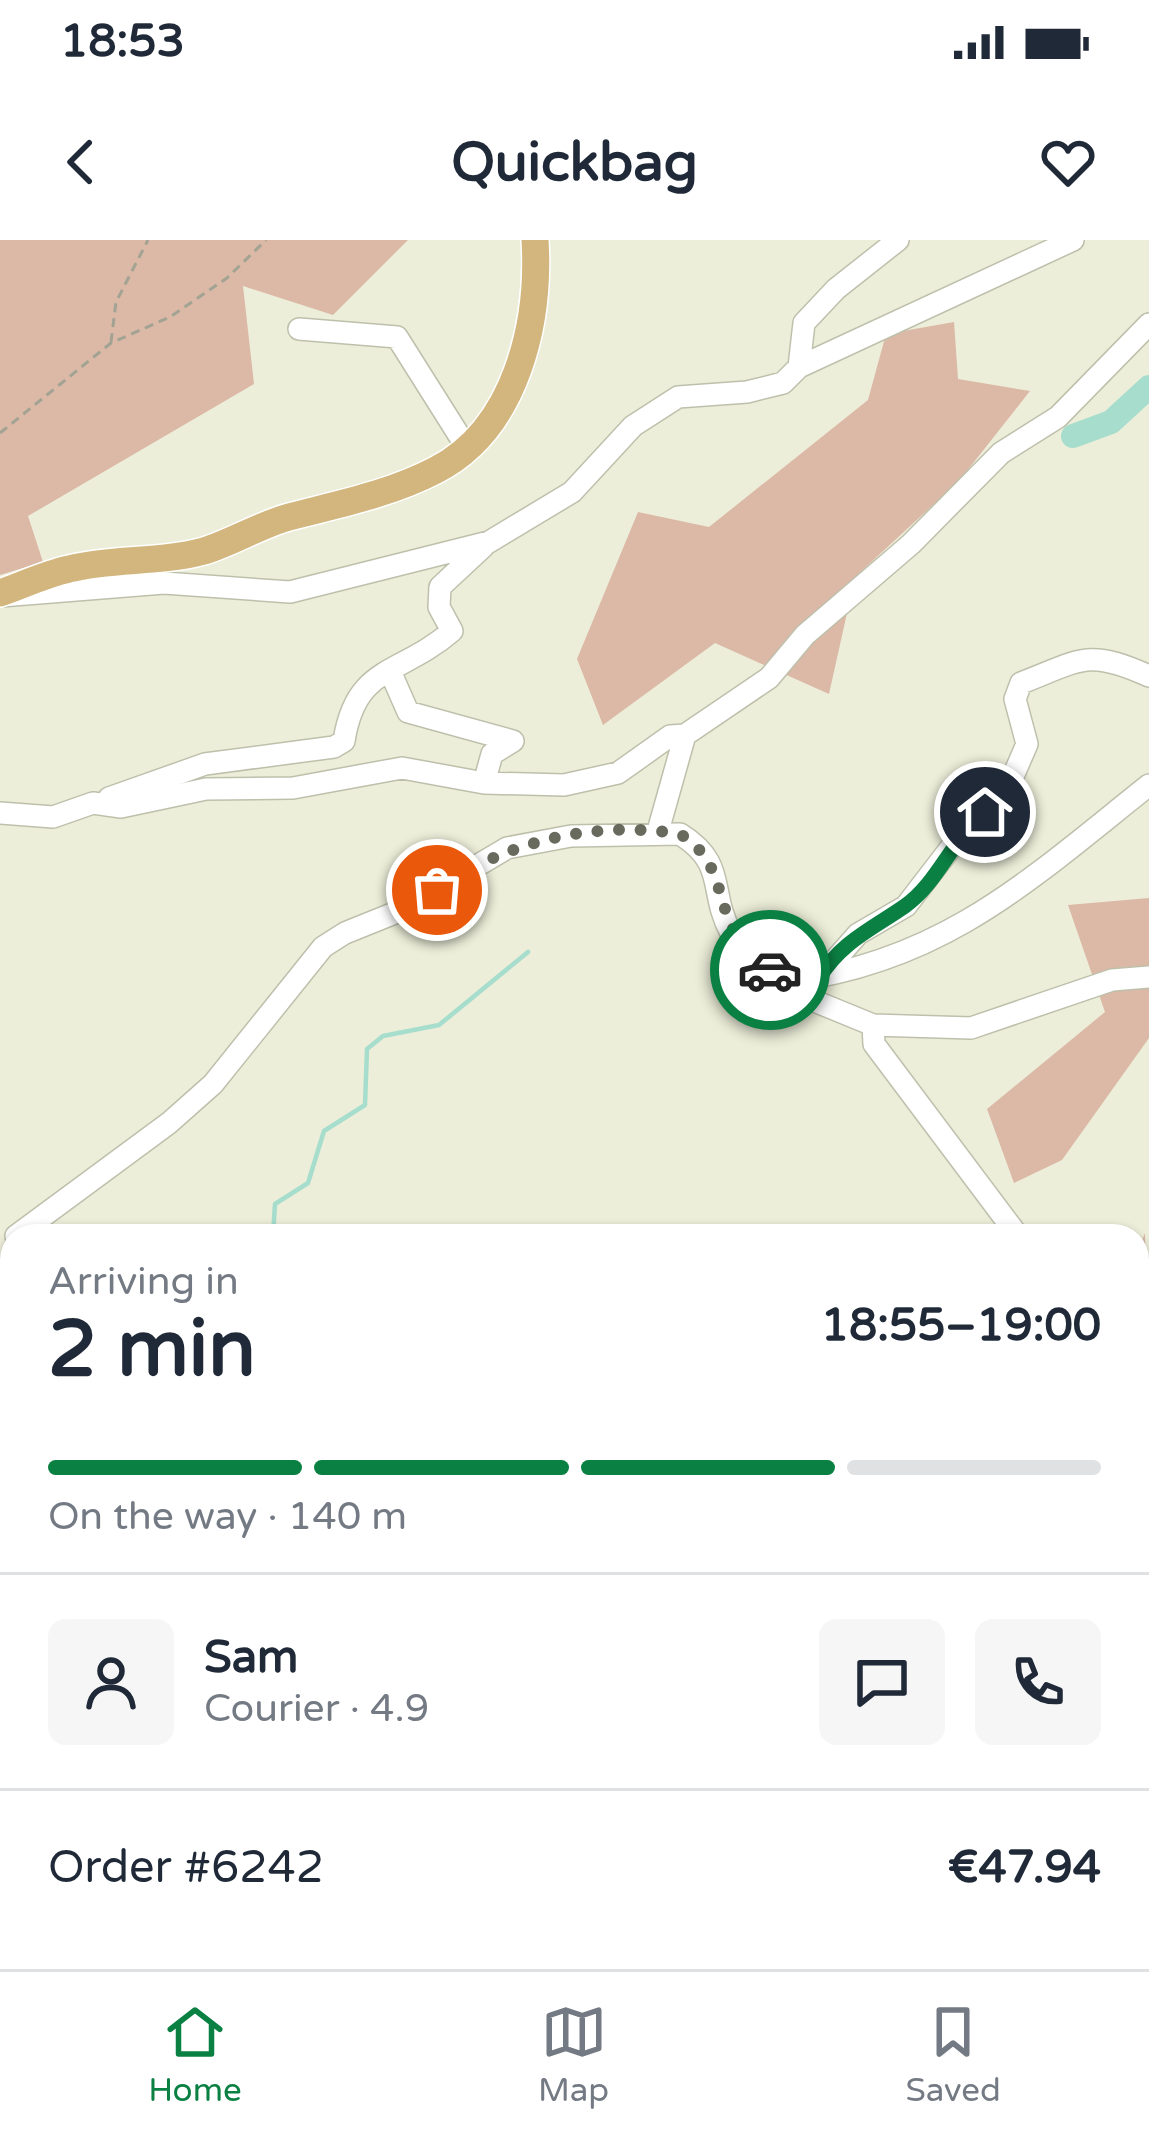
<!DOCTYPE html>
<html lang="en">
<head>
<meta charset="utf-8">
<style>
  body { margin:0; font-family:"Varela Round",sans-serif; background:#f6f6f7; color:#1f2937; height:100vh; display:flex; flex-direction:column; font-size:45px; white-space:nowrap }
  * { box-sizing:border-box; margin:0 }
  p { font-size:39px; color:#747a83 }
  .icon { flex:none; width:66px; height:66px; fill:none; stroke:currentColor; stroke-width:2; stroke-linecap:round; stroke-linejoin:round }
  .map { position:relative; flex:1; overflow:hidden }
  .drawer { position:absolute; left:0px; top:984px; width:1149px; height:747px; display:flex; flex-direction:column; background:#fff; border-radius:36px 36px 0 0; box-shadow:0 3px 9px #0004 }
  .drawer>* { flex:none }
  .pin { position:absolute; display:grid; place-items:center; width:102px; height:102px; color:#fff; margin:-51px; border:6px solid #fff; border-radius:50%; box-shadow:0 3px 12px #0007 }
  .courier { position:absolute; display:grid; place-items:center; width:120px; height:120px; margin:-60px; border:9px solid #0b8043; border-radius:50%; background:#fff; color:#222; box-shadow:0 3px 15px #0007 }
  .overview em { font-style:normal; font-weight:800 }
  .overview div { display:flex; flex-direction:column-reverse }
  .overview { display:flex; align-items:center; justify-content:space-between; height:204px; padding:0 48px }
  h1 { font-size:78px; font-weight:800; line-height:90px }
  .bar { display:grid; grid-template-columns:repeat(4,1fr); gap:18px 12px; align-content:center; height:144px; padding:0 48px }
  .bar i { height:15px; border-radius:9px; background:#e0e1e3 }
  .bar .current { background:#0b8043 }
  .bar p { grid-column:span 4 }
  .line { display:flex; align-items:center; gap:30px; padding:0 48px; border-top:3px solid #e0e1e3 }
  .line div { flex:1 }
  .round { display:grid; place-items:center; flex:none; width:126px; height:126px; border-radius:18px; background:#f6f6f7 }
  .status { display:flex; justify-content:space-between; align-items:center; height:84px; padding:0 60px; background:#fff; direction:ltr }
  .status svg { height:33px; fill:currentColor }
  header { display:flex; justify-content:space-between; align-items:center; height:156px; padding:0 48px; background:#fff; font-size:54px; font-weight:800 }
  .dock { display:flex; justify-content:space-around; align-items:center; height:168px; border-top:3px solid #e0e1e3; background:#fff; font-size:33px; color:#747a83 }
  .dock a { display:grid; justify-items:center; gap:6px }
  .dock .current { color:#0b8043 }
  .map>svg:first-child { display:block }
</style>
</head>
<body>
<div class="status"><b>18:53</b><svg viewBox="0 0 49 12"><path d="M0 12V9h3v3zM5 12V6h3v6zM10 12V3h3v9zM15 12V0h3v12zM26 1h20v11H26zM47 4h2v5h-2z"/></svg></div>
<header><svg class="icon" aria-label="back" viewBox="0 0 24 24"><path d="M15 5l-7 7 7 7"/></svg>Quickbag<svg class="icon" aria-label="heart" viewBox="0 0 24 24"><path d="M12 20l-8-8c-3-5 5-10 8-4 3-6 11-1 8 4z"/></svg></header>
<div class="map">
<svg width="1149" height="1729" viewBox="0 0 1149 1729">
  <rect width="100%" height="100%" fill="#eceed9"/>
  <path fill="#dcb8a6" d="M0,0H408L333,75L243,46L254,144L28,276L43,322L0,335Z
    M954,82L958,139L1030,151L959,241L855,337L829,454L715,403L603,485L577,419L638,272L709,287L868,160L886,94Z
    M1149,658V798L1062,920L1014,943L987,869L1105,772L1068,665Z
    M1145,993L1149,1335L1137,1345V1013Z"/>
  <g fill="none" stroke-linecap="round" stroke-linejoin="round">
    <path stroke="#a6ddcc" stroke-width="4.5" d="M273,996L275,964L308,943L324,891L365,865L367,809L383,796L439,785L528,712
      M0,1352L12,1337
      M0,1358L12,1406
      M0,1493L12,1485"/>
    <path stroke="#a6ddcc" stroke-width="24" d="M1073,196L1111,182L1149,147"/>
    <defs>
      <path id="minor" d="M299,89L397,97L467,208
        M799,127L804,83L836,49L898,0
        M1,356L164,343L290,352L489,302L572,252L633,186L678,157L747,152L783,143L799,127L1073,0
        M390,431L408,472L513,501L492,514L484,543
        M109,558L205,524L334,507L344,501C356,424 400,436 452,391L439,367L440,347L484,306
        M0,573L53,577L93,563L121,567L206,549L293,548L402,528L484,543L564,545L618,533L670,496L685,495
        M658,591L685,495L769,438L805,395L911,304L1001,213L1058,177L1149,84
        M819,738L858,694L906,666L966,588L1004,557L1027,504L1015,459L1021,443C1081,420 1087,408 1149,436
        M791,741L790,751L873,785L874,804L1018,996
        M873,785L971,788L1112,740L1149,737
        M16,996L169,883L213,844L323,707L345,693L402,670L507,608L571,596L680,594C728,624 708,651 731,693C744,716 768,729 791,741C945,721 1032,638 1149,545
        M1137,1391L1149,1393
        M1137,1467L1149,1493
        M1137,1576L1149,1561
        M0,1620L12,1609
        M1137,1667L1149,1662
        M882,1729L894,1719
        M1020,1729L1032,1719"/>
      <path id="major" d="M0,353C23,345 46,334 69,329C113,318 160,323 204,311C233,302 260,285 289,277C339,264 390,254 436,230C517,188 540,82 535,0"/>
    </defs>
    <use href="#minor" stroke="#bec0ac" stroke-width="24"/>
    <use href="#major" stroke="#fff" stroke-width="30"/>
    <path stroke="#a2a393" stroke-width="3" stroke-dasharray="9 6" stroke-linecap="butt" d="M111,102L116,62L148,0
      M0,193L111,103L170,77L227,38L266,0"/>
    <use href="#minor" stroke="#fff" stroke-width="21"/>
    <use href="#major" stroke="#d2b67d" stroke-width="27"/>
  </g>
  <g fill="none" stroke-linecap="round" stroke-linejoin="round">
    <path stroke="#696a5e" stroke-width="12" stroke-dasharray="0 21.6" d="M437,650C506,601 595,580 680,594C738,630 704,686 770,730"/>
    <path stroke="#0b8043" stroke-width="15" d="M770,730L791,741L819,738C841,702 872,689 905,666C938,643 953,598 985,572"/>
  </g>
</svg>
<div class="pin" style="left:437px;top:650px;background:#ea580c"><svg class="icon" aria-label="bag" viewBox="0 0 24 24"><path d="M5 8h14l-1 12H6zM9 8a3 3 0 0 1 6 0"/></svg></div>
<div class="pin" style="left:985px;top:572px;background:#1f2937"><svg class="icon" aria-label="home" viewBox="0 0 24 24"><path d="M3 11l9-7 9 7M6 9v11h12V9"/></svg></div>
<div class="courier" style="left:770px;top:730px"><svg class="icon" aria-label="car" viewBox="0 0 24 24"><path d="M5 17H2v-5l4-1 3-4h7l3 4 3 1v5h-3M9 17h6M6 11h13"/><circle cx="7" cy="17" r="2"/><circle cx="17" cy="17" r="2"/></svg></div>
<section class="drawer">
<div class="overview"><div><h1>2 min</h1><p>Arriving in</p></div><em>18:55–19:00</em></div>
<div class="bar"><i class="current"></i><i class="current"></i><i class="current"></i><i></i><p>On the way · 140 m</p></div>
<div class="line" style="height:216px"><a class="round"><svg class="icon" aria-label="person" viewBox="0 0 24 24"><circle cx="12" cy="8" r="4"/><path d="M4 21q1-7 8-7t8 7"/></svg></a><div><b>Sam</b><p>Courier · 4.9</p></div><a class="round"><svg class="icon" aria-label="chat" viewBox="0 0 24 24"><path d="M4 5h16v11H9l-5 4z"/></svg></a><a class="round"><svg class="icon" aria-label="phone" viewBox="0 0 24 24"><path d="M5 4h4l2 5-3 2q2 4 5 5l2-3 5 2v4C11 20 4 13 5 4z"/></svg></a></div>
<div class="line" style="height:156px"><div>Order #6242</div><b>€47.94</b></div>
</section>
</div>
<nav class="dock">
<a class="current"><svg class="icon" aria-label="home" viewBox="0 0 24 24"><path d="M3 11l9-7 9 7M6 9v11h12V9"/></svg>Home</a>
<a><svg class="icon" aria-label="map" viewBox="0 0 24 24"><path d="M3 6l6-2 6 2 6-2v14l-6 2-6-2-6 2zM9 4v14M15 6v14"/></svg>Map</a>
<a><svg class="icon" aria-label="saved" viewBox="0 0 24 24"><path d="M7 4h10v16l-5-4-5 4z"/></svg>Saved</a>
</nav>
</body>
</html>
